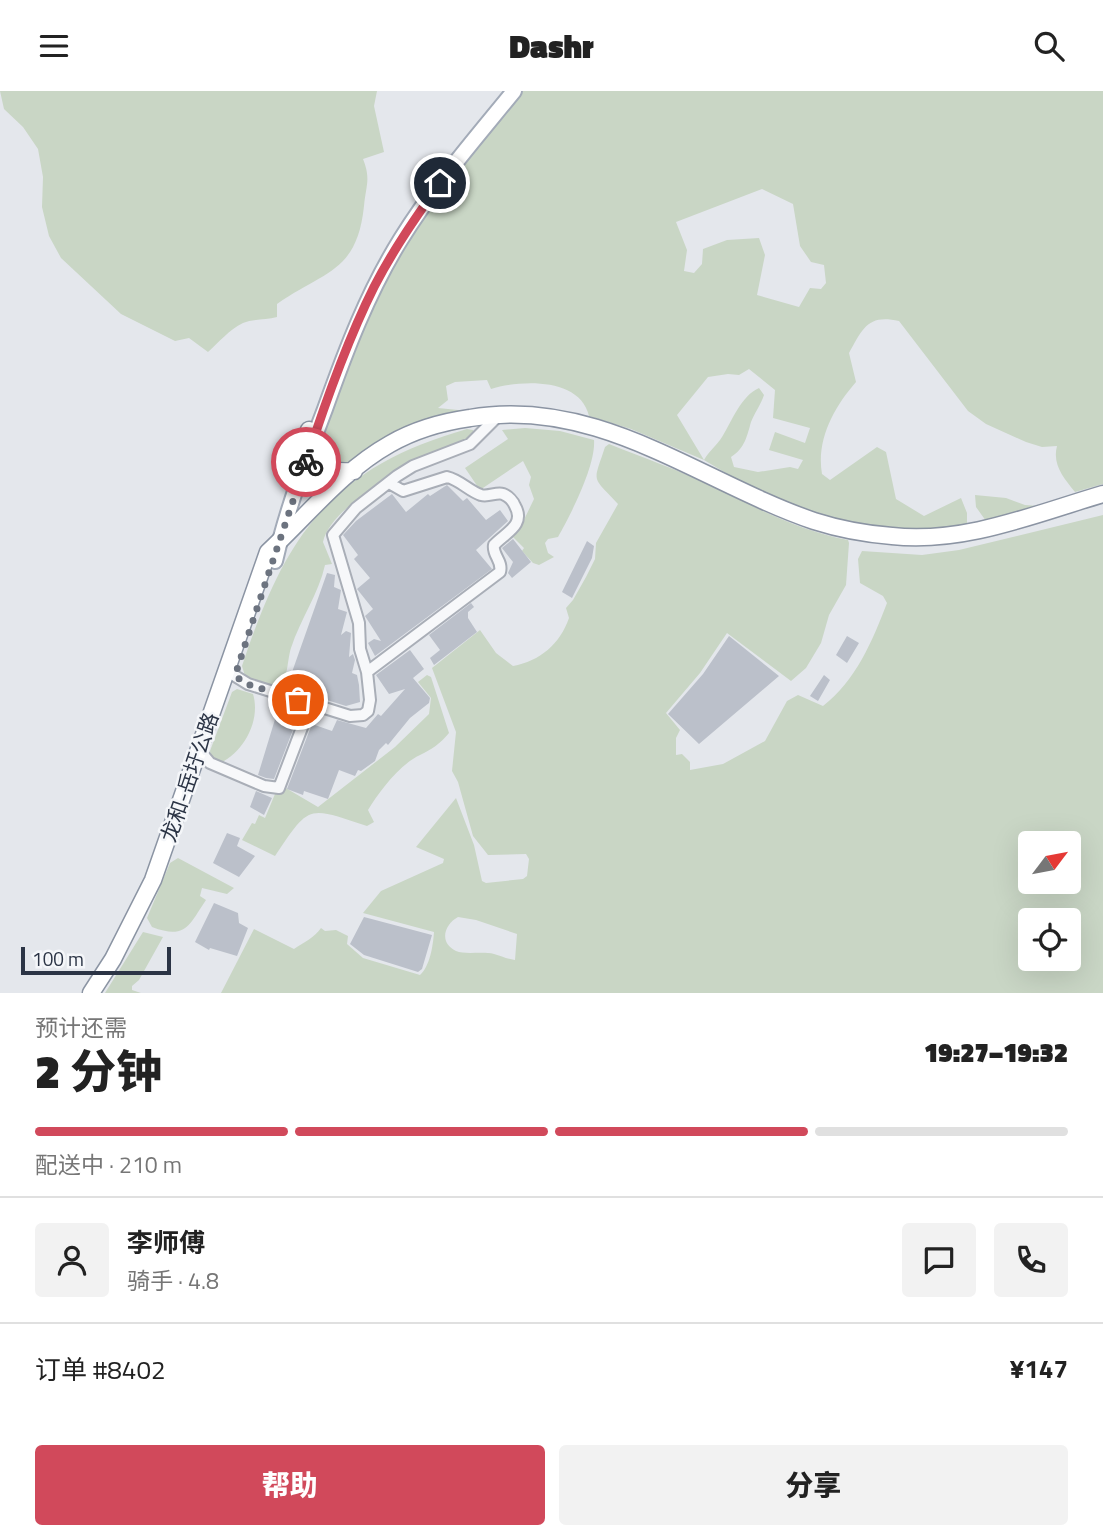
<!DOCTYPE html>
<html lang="zh">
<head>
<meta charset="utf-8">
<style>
  body { margin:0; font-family:"Titillium Web","Noto Sans SC",sans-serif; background:#f2f2f2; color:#222; height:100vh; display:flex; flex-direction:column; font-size:26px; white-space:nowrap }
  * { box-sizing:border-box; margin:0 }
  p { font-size:23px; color:#767676 }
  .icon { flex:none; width:38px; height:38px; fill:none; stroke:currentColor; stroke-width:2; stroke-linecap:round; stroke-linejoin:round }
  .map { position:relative; height:902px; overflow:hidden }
  .drawer { display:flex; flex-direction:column; background:#fff; flex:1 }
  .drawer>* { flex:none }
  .needle { width:46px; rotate:58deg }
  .fabs { position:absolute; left:1018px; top:740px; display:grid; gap:14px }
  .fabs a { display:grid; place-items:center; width:63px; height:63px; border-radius:7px; background:#fff; box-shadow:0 7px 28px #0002; font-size:35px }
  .scale { position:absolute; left:21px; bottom:18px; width:150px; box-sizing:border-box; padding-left:7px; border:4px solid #2b3445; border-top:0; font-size:19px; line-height:24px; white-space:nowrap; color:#2b3445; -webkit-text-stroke:5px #f4f6f9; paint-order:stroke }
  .pin { position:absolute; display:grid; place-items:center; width:60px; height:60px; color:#fff; margin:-30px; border:4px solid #fff; border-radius:50%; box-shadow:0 2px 7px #0007 }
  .courier { position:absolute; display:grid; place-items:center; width:70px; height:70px; margin:-35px; border:5px solid #d1495b; border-radius:50%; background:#fff; color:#222; box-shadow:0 2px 9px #0007 }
  .headline em { font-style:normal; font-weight:800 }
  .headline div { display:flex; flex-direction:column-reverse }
  .headline { display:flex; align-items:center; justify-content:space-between; height:119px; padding:0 35px }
  h1 { font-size:46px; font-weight:800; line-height:52px }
  .bar { display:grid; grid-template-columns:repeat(4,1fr); gap:10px 7px; align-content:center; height:84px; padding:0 35px }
  .bar i { height:9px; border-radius:5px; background:#e0e0e0 }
  .bar .active { background:#d1495b }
  .bar p { grid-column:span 4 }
  .line { display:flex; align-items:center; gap:18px; padding:0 35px; border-top:2px solid #e0e0e0 }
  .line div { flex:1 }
  .round { display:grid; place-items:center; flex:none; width:74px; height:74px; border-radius:7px; background:#f2f2f2 }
  .button { display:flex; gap:14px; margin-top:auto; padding:14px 35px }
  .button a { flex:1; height:80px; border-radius:7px; background:#d1495b; color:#fff; font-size:28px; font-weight:800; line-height:80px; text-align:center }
  .button a+a { background:#f2f2f2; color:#222 }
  header { display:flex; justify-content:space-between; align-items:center; height:91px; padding:0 35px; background:#fff; font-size:32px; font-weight:800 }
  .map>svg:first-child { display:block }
</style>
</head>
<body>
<header><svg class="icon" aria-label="menu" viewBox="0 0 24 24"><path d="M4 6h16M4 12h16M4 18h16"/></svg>Dashr<svg class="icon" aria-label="search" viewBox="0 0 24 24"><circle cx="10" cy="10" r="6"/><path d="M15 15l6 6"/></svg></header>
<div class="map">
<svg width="1103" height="902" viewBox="0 0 1103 902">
  <rect width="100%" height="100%" fill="#e4e7ec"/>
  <path fill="#c9d6c5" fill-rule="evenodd" d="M0,0H377L374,15L384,61L363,68C371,88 366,94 364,115C357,182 324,180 277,213V226C266,229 253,228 243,232C229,239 219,251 208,261L189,247L175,250L121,223L61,167L49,145L42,116L43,86L38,58L23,36L4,18Z
    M523,0H1103V393L1075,401C1064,387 1052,374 1057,355L1042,356L1026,351L986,333L968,320L899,230C868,223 863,237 849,262L856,291C834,316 816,349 822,383L830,389L877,356L886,361L896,408L924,425L961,407L967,422V434L962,437L882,440L807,422L741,391L704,369L631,338L589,325C580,286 520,289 491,298L487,289L455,291L446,295L448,309L438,317L468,320C424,322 390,348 354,370L345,373L329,371L321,359V343C355,258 384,178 438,103C464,67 497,36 523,0ZM762,98L793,113L800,155L811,171L824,174L826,192L821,198L810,197L799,216L757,204L765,164L759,147L727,149L703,158L702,173L694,182L684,180L687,159L676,131ZM749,278L775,299L773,327L810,337L805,352L775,341L769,359L803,369L798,378L790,376L758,381L734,376L731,366C745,357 747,345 751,331C754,323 761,313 764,304L759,297C741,305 732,330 722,346C717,354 709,360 704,369L677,324L708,286L728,283L739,284Z
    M525,337L560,340L594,349C596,374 571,423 558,446L548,448L545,452L548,462L554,466L539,474L533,472L522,460L524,457L510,443L520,437L534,408L529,394L531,386L523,370L480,399L465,377L508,348L502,339Z
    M467,338L473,339L475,345C436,365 333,406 323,451L332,473L325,474C319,502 300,529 291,557C287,569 288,591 278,598L245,585L242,575C285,445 330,377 467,338Z
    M609,353C644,367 679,379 713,396C757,417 800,440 848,449L849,452L846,494L829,524L821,552L806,577L791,590L727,542L700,582L666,622L680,639L676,647V664L682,663L690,671V679L723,673L765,650L787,610L798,604L823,615C856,589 872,551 887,512L883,505L860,492L858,468L862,460L922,464L959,459L1103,424V902H221L254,838L294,858C304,851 314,847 321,837L325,840L336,839L348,845L347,853L363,867L420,884C430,875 433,855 434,841L363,822L381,800L443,772L444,768L416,756L456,707L474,754L482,790L486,792L523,788L527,785L529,768L526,763L488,764L473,745L458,691L452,680L456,641L432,577L480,539L496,562L513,575C540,570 560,553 569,527L566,517L573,509L586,486L595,468L596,452L618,413C591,384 593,393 605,356ZM1031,752H1069V791H1031ZM458,826L476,829L517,843L515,869C507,868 501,865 494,863C483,860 465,864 456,860C438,851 445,833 458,826ZM1031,830H1069V868H1031Z
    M975,404L1006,407L1025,414L1039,415L986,430L976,416Z
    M427,584L431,586L449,642C441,652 431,659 420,664C399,674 379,701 368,719L374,731L367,735C307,715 310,713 275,765L242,749L252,732L255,733L259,724L265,727L275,703L284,696L318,716L395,656L429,623L431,607L418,591Z
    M237,598L253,603C261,629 244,661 220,672L211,667L210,660L232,601Z
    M178,767L234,797L227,803L202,797L200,805L206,809C189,834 186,849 152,836L147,827L170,772Z
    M143,841L163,846L139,889L132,895V899L141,902H105Z"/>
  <path fill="#bbc0ca" d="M447,394L463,410L467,407L486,429L500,419L508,430L476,459L492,478L375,565L368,552L374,548L381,550L365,525L373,518L357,498L370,487L354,468L358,464L343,444L356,430L392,403L406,421L428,403L430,405Z
    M513,448L531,471L512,487L508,482L513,471L502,457Z
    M587,450L594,455L592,467L572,507L562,501Z
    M327,482L335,484L334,496L341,499L338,518L347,521L341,544L346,540L351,542L349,566L353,563L355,569L352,582L357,584L359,594L360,611L346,615L314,605L317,593L291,584Z
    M471,512L474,516L468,521V527L477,541L434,574L430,567L440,559L429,544Z
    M729,545L779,585L699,653L668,623L703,583Z
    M847,545L859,552L847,572L836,564Z
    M410,559L424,578L413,587L430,607L429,612L410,627L388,654L386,652L379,659L375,670L361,680L358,679L355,685L339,679L328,708L304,700L303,704L287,698L312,633L332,640L337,629L366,637L378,623L381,625L405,598L389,603L376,584Z
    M824,584L830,589L818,610L810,605Z
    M280,612L301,618L274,688L266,687L258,684Z
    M256,700L272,707L264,724L250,716Z
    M227,742L240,747L237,755L255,765L239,786L213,772Z
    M214,812L238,822L239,832L248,837L237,865L210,857L209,859L195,851Z
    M364,826L432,844L422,878L418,881L364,864L350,853Z"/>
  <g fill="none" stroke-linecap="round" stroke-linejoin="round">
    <defs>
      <path id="minor" d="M367,581L500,481C503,470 492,464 494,454C505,442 526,434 515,415C513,410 508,405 503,403C496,401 489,406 481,404C469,400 460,389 447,386L403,400L389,392
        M235,585L248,593L350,625L363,624L368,620L370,609L367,581L360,558L359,532L333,444L356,417L397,385L413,375L470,353L496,327
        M205,666L210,672L264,695L279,697L311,613"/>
      <path id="major" d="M275,470C287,418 306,368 325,318C346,259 368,201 401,148C434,95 475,48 514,0"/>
      <path id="highway" d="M309,339C318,369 318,383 354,380
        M91,902L113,868L153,789L268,461C308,424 342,380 390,353C416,338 442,331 470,327C598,305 700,391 814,430C839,438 866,443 892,445C964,453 1035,423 1103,403"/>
    </defs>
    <use href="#minor" stroke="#a9aeb7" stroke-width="14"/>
    <use href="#major" stroke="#a3abb8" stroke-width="18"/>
    <use href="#highway" stroke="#8b94a3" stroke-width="19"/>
    <use href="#minor" stroke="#f7f8fa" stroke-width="10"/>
    <use href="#major" stroke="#fff" stroke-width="14"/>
    <use href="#highway" stroke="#fff" stroke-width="16"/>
  </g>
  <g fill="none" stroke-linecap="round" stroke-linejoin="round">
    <path stroke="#6c737f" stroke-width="7" stroke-dasharray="0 12.6" d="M298,609L247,593L235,585C258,513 282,443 306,371"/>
    <path stroke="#d1495b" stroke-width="9" d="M306,371C325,312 346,252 374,196C393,159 416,126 440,92"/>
  </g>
  <g text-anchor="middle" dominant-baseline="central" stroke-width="5" stroke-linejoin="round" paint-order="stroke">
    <g font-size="21" fill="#2b3445" stroke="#f4f6f9">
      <text transform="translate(189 686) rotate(-71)">龙和-岳圩公路</text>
    </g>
  </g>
</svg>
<div class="fabs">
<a><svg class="needle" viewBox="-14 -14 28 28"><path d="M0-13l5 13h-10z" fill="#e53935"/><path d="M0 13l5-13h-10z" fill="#767676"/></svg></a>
<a><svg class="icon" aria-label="locate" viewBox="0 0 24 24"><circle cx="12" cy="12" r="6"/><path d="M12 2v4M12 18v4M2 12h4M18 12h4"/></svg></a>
</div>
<div class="scale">100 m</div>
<div class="pin" style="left:298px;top:609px;background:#ea580c"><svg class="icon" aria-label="bag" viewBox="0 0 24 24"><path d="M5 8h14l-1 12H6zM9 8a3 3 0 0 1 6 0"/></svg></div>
<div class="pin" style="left:440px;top:92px;background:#1f2937"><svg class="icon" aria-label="home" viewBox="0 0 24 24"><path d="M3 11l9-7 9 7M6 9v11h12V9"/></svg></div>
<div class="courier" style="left:306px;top:371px"><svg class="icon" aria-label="bike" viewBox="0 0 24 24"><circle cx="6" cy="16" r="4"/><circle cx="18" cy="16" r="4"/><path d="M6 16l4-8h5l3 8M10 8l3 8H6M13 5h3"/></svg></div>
</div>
<section class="drawer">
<div class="headline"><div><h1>2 分钟</h1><p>预计还需</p></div><em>19:27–19:32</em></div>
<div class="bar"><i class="active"></i><i class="active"></i><i class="active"></i><i></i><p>配送中 · 210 m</p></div>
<div class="line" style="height:126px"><a class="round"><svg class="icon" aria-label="person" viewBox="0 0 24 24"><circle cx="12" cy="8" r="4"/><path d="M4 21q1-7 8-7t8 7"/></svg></a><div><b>李师傅</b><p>骑手 · 4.8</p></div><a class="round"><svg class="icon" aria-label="chat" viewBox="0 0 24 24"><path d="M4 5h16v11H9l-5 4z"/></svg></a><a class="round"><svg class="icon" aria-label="phone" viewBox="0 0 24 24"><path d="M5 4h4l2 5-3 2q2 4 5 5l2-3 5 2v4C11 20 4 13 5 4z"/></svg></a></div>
<div class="line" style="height:91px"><div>订单 #8402</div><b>¥147</b></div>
<div class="button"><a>帮助</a><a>分享</a></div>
</section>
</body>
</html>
